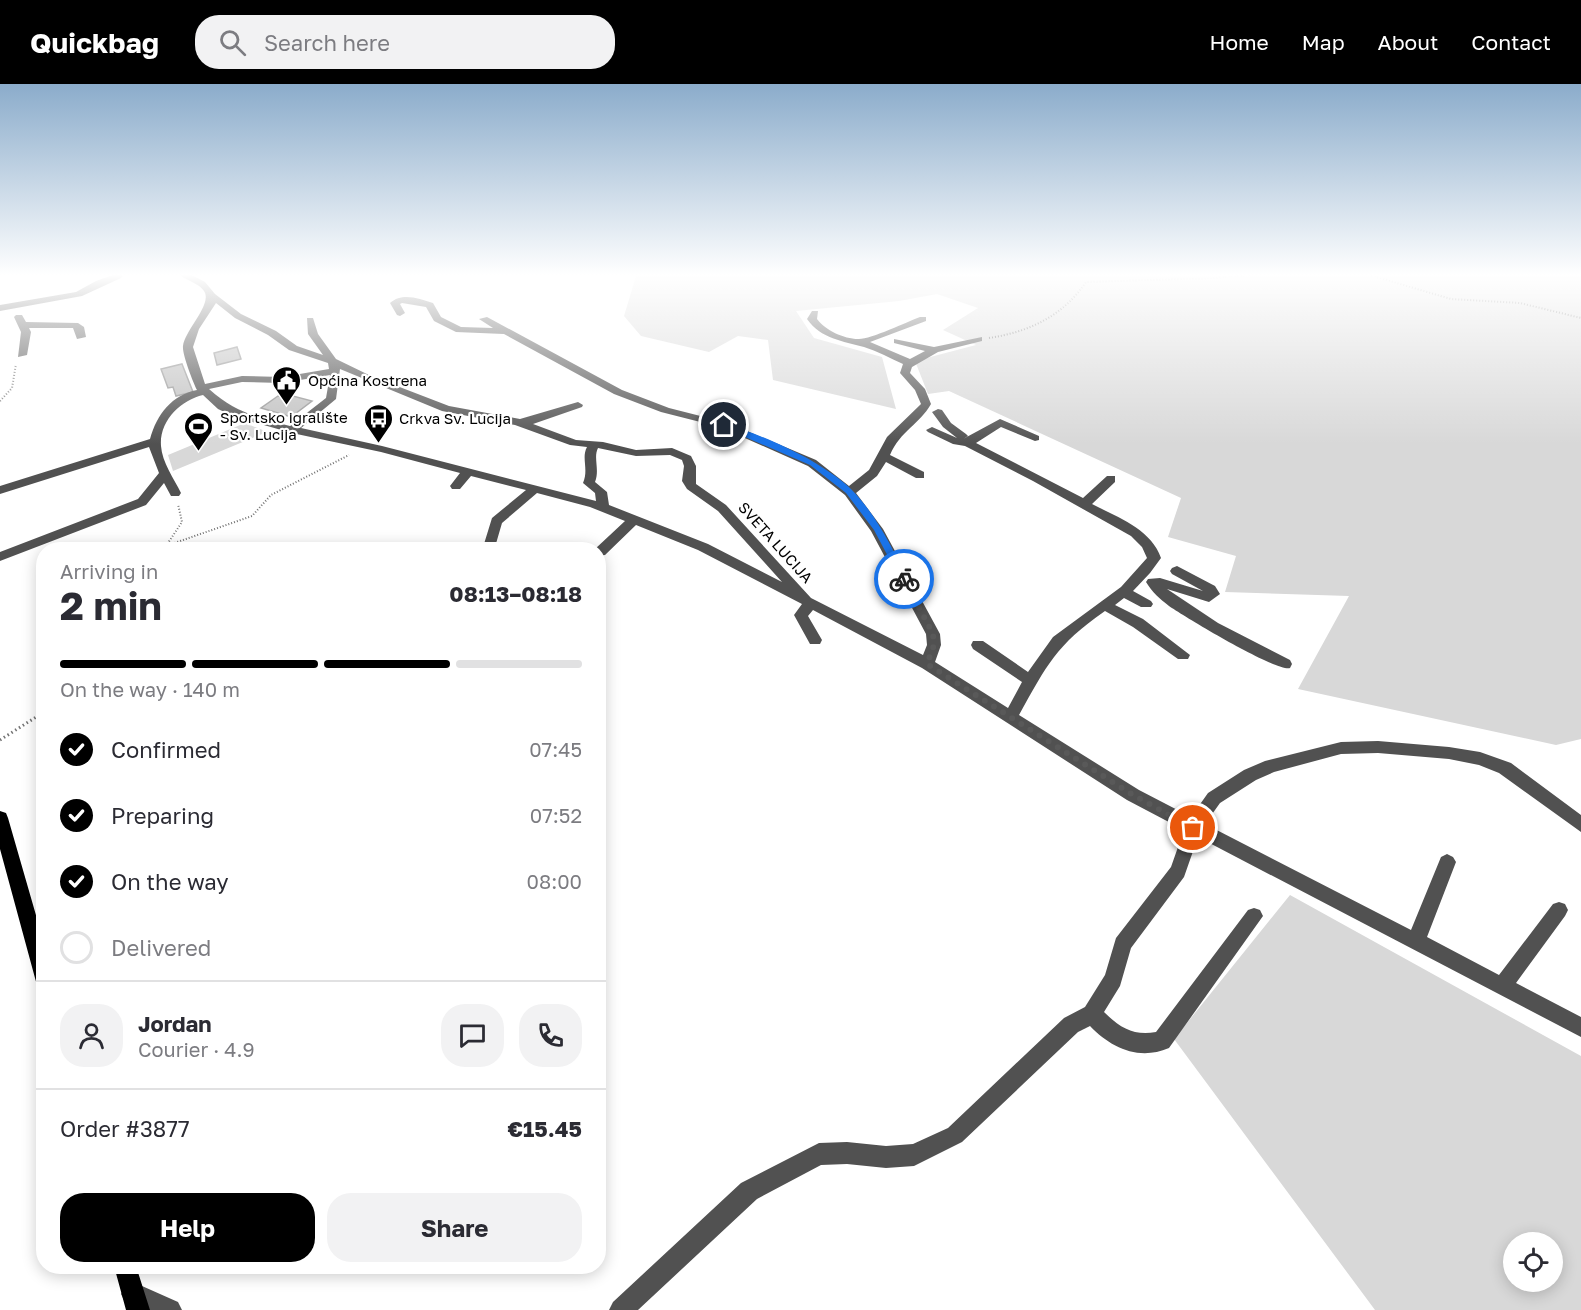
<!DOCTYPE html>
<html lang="en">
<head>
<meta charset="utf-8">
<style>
  body { margin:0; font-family:"Golos Text",sans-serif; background:#f2f2f3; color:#2b2b33; height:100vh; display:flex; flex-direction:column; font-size:22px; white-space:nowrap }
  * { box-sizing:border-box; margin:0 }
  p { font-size:20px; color:#7c7c81 }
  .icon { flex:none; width:33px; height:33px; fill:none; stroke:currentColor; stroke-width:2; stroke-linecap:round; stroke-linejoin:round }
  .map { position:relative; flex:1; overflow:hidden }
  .side { position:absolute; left:36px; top:458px; width:570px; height:732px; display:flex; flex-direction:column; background:#fff; border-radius:24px; box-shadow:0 3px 15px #0003 }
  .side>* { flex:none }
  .buttons { position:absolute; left:1503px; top:1148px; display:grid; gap:12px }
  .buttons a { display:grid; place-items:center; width:60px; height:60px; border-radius:50%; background:#fff; box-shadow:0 3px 15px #0003; font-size:30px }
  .pin { position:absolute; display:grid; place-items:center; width:51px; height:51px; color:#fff; margin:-26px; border:3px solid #fff; border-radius:50%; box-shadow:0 2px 6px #0007 }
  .courier { position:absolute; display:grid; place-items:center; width:60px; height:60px; margin:-30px; border:4px solid #1a73e8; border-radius:50%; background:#fff; color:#222; box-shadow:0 2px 8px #0007 }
  .summary em { font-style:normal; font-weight:700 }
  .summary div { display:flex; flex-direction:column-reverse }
  .summary { display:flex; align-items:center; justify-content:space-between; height:102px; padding:0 24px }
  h1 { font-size:39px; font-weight:700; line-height:45px }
  .bar { display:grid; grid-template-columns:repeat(4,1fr); gap:9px 6px; align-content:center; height:72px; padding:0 24px }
  .bar i { height:8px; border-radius:4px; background:#e1e1e2 }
  .bar .current { background:#000 }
  .bar p { grid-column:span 4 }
  .line { display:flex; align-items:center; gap:15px; padding:0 24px; border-top:2px solid #e1e1e2 }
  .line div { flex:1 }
  .round { display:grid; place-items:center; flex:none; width:63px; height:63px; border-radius:24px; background:#f2f2f3 }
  ol { padding:0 24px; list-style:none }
  li { display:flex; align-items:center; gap:18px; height:66px }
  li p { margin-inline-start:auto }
  li .icon { padding:6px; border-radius:50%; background:#000; color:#fff; stroke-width:4 }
  li:last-child { color:#7c7c81 }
  li i { width:33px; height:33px; border:3px solid #e1e1e2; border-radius:50% }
  .primary-button { display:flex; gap:12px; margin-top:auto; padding:12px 24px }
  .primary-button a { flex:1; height:69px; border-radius:24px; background:#000; color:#fff; font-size:24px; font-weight:700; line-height:69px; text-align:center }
  .primary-button a+a { background:#f2f2f3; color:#2b2b33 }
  header { display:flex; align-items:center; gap:36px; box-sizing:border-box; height:84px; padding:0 30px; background:#000; color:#fff }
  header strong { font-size:28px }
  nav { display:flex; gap:33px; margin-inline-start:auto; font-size:21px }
  .search { width:420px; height:54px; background:#f2f2f3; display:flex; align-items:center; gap:15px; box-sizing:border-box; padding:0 21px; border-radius:24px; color:#7c7c81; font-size:22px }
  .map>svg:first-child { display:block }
</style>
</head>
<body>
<header>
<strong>Quickbag</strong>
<div class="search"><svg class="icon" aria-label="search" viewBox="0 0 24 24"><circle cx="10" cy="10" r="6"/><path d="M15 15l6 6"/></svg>Search here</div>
<nav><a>Home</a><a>Map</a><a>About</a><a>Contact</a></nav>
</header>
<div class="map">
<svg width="1581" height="1226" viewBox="0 0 1581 1226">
  <rect width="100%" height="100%" fill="#fff"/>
  <path fill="#d8d8d8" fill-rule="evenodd" d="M637,189H1581V655L1556,661L1298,605L1349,512L1225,508L1236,472L1168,453L1181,414L949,307L928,310L915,277L976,261L943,246L978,224L937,210L899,217L796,227L814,254L882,273L896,325L773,296L768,256L738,252L709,268L641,252L624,232Z
    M245,339L265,347L262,350L173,387L168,371Z
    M1290,811L1581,972V1226H1375L1174,955ZM1514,1158H1552V1197H1514Z"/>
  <path fill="#c0c0c0" stroke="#959595" stroke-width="1.5" d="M237,263L241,275L217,281L214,269Z
    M182,280L193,308L176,312L173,303L168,304L161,285Z
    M278,312L288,315L293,312L312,317L291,333L261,324Z"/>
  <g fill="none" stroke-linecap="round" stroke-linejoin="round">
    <path stroke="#737373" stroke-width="2" stroke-dasharray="1 2" stroke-linecap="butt" d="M1363,189L1451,215L1520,219L1581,234
      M989,254C1029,248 1063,232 1086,198L1215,194L1271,189
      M0,317L12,304L16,280
      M166,462L252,432L271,411L349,371
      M164,465L182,438L178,420"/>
    <path stroke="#737373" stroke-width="3" stroke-dasharray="1.5 3" stroke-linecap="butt" d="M0,656L44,628"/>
    <path fill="#515151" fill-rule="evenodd" d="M118,189L123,192L121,194L82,212L0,227V221L76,208L96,197Z
      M177,189H188L205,198L215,210L241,230L276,247L297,262L323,271L308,250L307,234H313L318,250L336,275L371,292L449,322L520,335L578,318L583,321L582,323L533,340L576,356L603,358L636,366L672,364L691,372L696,382V400L726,421L811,514L923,571L927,561L926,550L871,447L845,411L808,382L720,343L661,328L614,310L504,250L456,248L434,237L426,223L402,219L400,220L405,229L400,232L397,231L390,219C403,208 419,215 433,219L441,233L461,243L493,244L479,235L487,233L622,306L669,324L728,339L816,376L849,402L869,386L887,353L921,320L915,306L900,289L903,280C890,274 877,267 864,263C843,257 821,255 807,235L812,227H818L817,235C825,246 844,255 858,255C869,256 907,238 920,233H926V237L870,258L910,275L925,267L894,259V255L934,263L982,253V257L938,268L912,283L910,289L925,305L931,320C919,341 901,346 890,371L924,388V394H916L886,378L877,392L856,409L883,445L940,550L941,561L935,578L1008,624L1022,598L973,565L971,561L973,557H983L1028,588L1053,553L1121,503L1147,474L1142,463L1131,452L1033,397L965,362L953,360L928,348L926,346L932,343L957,354L943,343L932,328L938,325L942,326L951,339L966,350L968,352L963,355L1000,335L1039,352V356L1035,357L1001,343L976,359L1083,414L1107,392H1115V398L1092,420C1117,433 1151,445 1161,474L1150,489L1133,507L1151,517L1153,520L1151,523H1141L1124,514L1115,521L1143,535L1190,571L1188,575H1178L1133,543L1105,527C1056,561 1047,581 1019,631L1139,706L1191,733L1208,709L1244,686L1265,677L1341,658L1378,657L1449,663L1480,668L1511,679L1581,731V748L1499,689L1479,681L1449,675L1378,669L1341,670L1274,688L1256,696L1220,719L1205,740L1411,846L1441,773L1447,770L1453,773L1456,778L1427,853L1499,891L1553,820L1559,818L1565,820L1568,826L1565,832L1516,899L1581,933V953L1198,753L1184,793L1131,864L1120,902L1104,928C1120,944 1134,952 1156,948L1248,826L1254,824L1260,826L1263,832L1169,964C1139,977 1111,964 1090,942L1078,948L962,1058L914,1082L886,1084L847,1080L821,1081L757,1115L638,1226H609L613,1218L741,1099L819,1059L847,1058L886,1062L913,1060L948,1044L1064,934L1085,923L1105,891L1116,854L1171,783L1184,746L1127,716L922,584L813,526L808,532L822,556L820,560H810L794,531L802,520L698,466L636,441L605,471L598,472V465H595L625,437L590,423L537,409L502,439L495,463H485L484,460L492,434L526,406L471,392L460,405H452L450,402L460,389L381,368L292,349L235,333L218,325L203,311C181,316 159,337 161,362C162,378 174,395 181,409L179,412H171L164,399L146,421L0,477V468L138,415L159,389L149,363L0,410V402L150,355C157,330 172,311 197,306C193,298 182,270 183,262C185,246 213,220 204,207C199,199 185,196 177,189ZM216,219L235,234L268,251L289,266L328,279L329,285L282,293L242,292L205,300L193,263L199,245ZM340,285L442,327L515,341L570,361L587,363C581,374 589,385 583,399L595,409L596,417L382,362L301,344L336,315ZM330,291L326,314L290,342C257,333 236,329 209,305L242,298L282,299ZM598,364L636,372L670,371L682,376L684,382L682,397L687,405L718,427L782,498L708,460L609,421L607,408L595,398C600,385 593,374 598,364Z
      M16,231H22L26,238L78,239L84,243L86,253L77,255L73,244H29L31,248L27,271L18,273L21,248L14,233Z
      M1177,482L1215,502L1220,510L1209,518L1167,505L1218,539L1290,576L1292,580L1290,584C1276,588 1185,533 1169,522C1160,515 1152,508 1146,498L1148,495L1160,494L1203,507L1172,490L1170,487L1172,484Z
      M133,1198L178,1218L182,1226H143L125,1218L121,1210L125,1202Z"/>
    <path fill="#000" fill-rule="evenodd" d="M0,727L6,729L8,734L44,859V903L37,901L35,894L0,765Z
      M114,1182H136L150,1226H126Z"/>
  </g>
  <linearGradient id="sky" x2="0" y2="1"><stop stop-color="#8baccb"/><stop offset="0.53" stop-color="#fff"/><stop offset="1" stop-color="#fff" stop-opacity="0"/></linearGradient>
  <rect width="1581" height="360" fill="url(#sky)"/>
  <path fill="#1a73e8" d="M724,339C765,352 820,376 851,405C876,430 892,464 908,495L907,497H901L874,446L846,409L810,381L722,343Z"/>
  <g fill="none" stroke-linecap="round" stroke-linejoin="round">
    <path stroke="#595959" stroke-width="6" stroke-dasharray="0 10.8" d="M904,495L933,550L934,561L927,580L1133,711L1193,744"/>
  </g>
  <defs>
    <symbol id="civic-pin" viewBox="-11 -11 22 30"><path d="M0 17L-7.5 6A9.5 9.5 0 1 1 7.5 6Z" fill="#000" stroke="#fff"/><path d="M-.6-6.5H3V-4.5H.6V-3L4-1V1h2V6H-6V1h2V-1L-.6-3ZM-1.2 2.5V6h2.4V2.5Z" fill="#fff"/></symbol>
    <symbol id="bus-pin" viewBox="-11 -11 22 30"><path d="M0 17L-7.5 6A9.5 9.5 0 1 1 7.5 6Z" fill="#000" stroke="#fff"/><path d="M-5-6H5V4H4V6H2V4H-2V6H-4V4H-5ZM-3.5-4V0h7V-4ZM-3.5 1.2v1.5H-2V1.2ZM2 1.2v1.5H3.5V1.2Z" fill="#fff"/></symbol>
    <symbol id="stadium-pin" viewBox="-11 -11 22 30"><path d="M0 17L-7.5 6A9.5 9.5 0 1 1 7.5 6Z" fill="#000" stroke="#fff"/><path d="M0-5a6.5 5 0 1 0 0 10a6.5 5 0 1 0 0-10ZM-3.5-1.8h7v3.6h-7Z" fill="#fff"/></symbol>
  </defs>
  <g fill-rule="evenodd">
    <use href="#civic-pin" x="270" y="280" width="33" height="45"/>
    <use href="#bus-pin" x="362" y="318" width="33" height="45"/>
    <use href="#stadium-pin" x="182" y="326" width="33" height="45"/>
  </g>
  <g text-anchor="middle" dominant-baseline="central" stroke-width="4.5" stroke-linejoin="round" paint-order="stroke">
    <g font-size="15" fill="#000" stroke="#fff" text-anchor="start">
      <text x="308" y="296">Općina Kostrena</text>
      <text x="220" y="333">Sportsko igralište<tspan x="220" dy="17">- Sv. Lucija</tspan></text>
      <text x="399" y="334">Crkva Sv. Lucija</text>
    </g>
    <g font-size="15" fill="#000" stroke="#fff">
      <text transform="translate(776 458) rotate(48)">SVETA LUCIJA</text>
    </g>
  </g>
</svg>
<div class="buttons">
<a><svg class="icon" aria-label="locate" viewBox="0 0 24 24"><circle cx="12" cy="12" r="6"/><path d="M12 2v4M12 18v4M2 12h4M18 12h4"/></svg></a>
</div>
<div class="pin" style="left:1193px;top:744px;background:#ea580c"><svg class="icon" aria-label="bag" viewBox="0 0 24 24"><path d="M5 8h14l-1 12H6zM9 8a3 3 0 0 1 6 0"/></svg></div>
<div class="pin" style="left:724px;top:341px;background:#1f2937"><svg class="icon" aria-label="home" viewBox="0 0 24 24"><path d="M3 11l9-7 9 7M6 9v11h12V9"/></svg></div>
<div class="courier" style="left:904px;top:495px"><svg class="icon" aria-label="bike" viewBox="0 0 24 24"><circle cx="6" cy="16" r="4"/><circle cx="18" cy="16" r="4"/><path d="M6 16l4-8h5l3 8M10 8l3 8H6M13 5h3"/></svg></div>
<section class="side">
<div class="summary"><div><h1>2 min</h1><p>Arriving in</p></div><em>08:13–08:18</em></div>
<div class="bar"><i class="current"></i><i class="current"></i><i class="current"></i><i></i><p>On the way · 140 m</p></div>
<ol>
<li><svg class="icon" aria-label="check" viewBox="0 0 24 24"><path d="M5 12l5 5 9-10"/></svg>Confirmed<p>07:45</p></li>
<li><svg class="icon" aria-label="check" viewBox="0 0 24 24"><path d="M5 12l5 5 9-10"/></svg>Preparing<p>07:52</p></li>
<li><svg class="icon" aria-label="check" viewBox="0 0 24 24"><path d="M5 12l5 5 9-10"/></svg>On the way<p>08:00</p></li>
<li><i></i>Delivered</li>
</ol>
<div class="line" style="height:108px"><a class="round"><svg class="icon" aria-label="person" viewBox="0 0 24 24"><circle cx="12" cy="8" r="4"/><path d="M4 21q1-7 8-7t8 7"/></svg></a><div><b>Jordan</b><p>Courier · 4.9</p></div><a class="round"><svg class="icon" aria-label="chat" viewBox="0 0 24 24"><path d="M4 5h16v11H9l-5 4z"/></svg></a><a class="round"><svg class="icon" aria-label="phone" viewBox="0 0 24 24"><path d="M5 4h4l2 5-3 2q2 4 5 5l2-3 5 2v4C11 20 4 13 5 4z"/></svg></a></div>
<div class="line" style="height:78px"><div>Order #3877</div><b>€15.45</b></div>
<div class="primary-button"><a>Help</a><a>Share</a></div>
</section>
</div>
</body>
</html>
